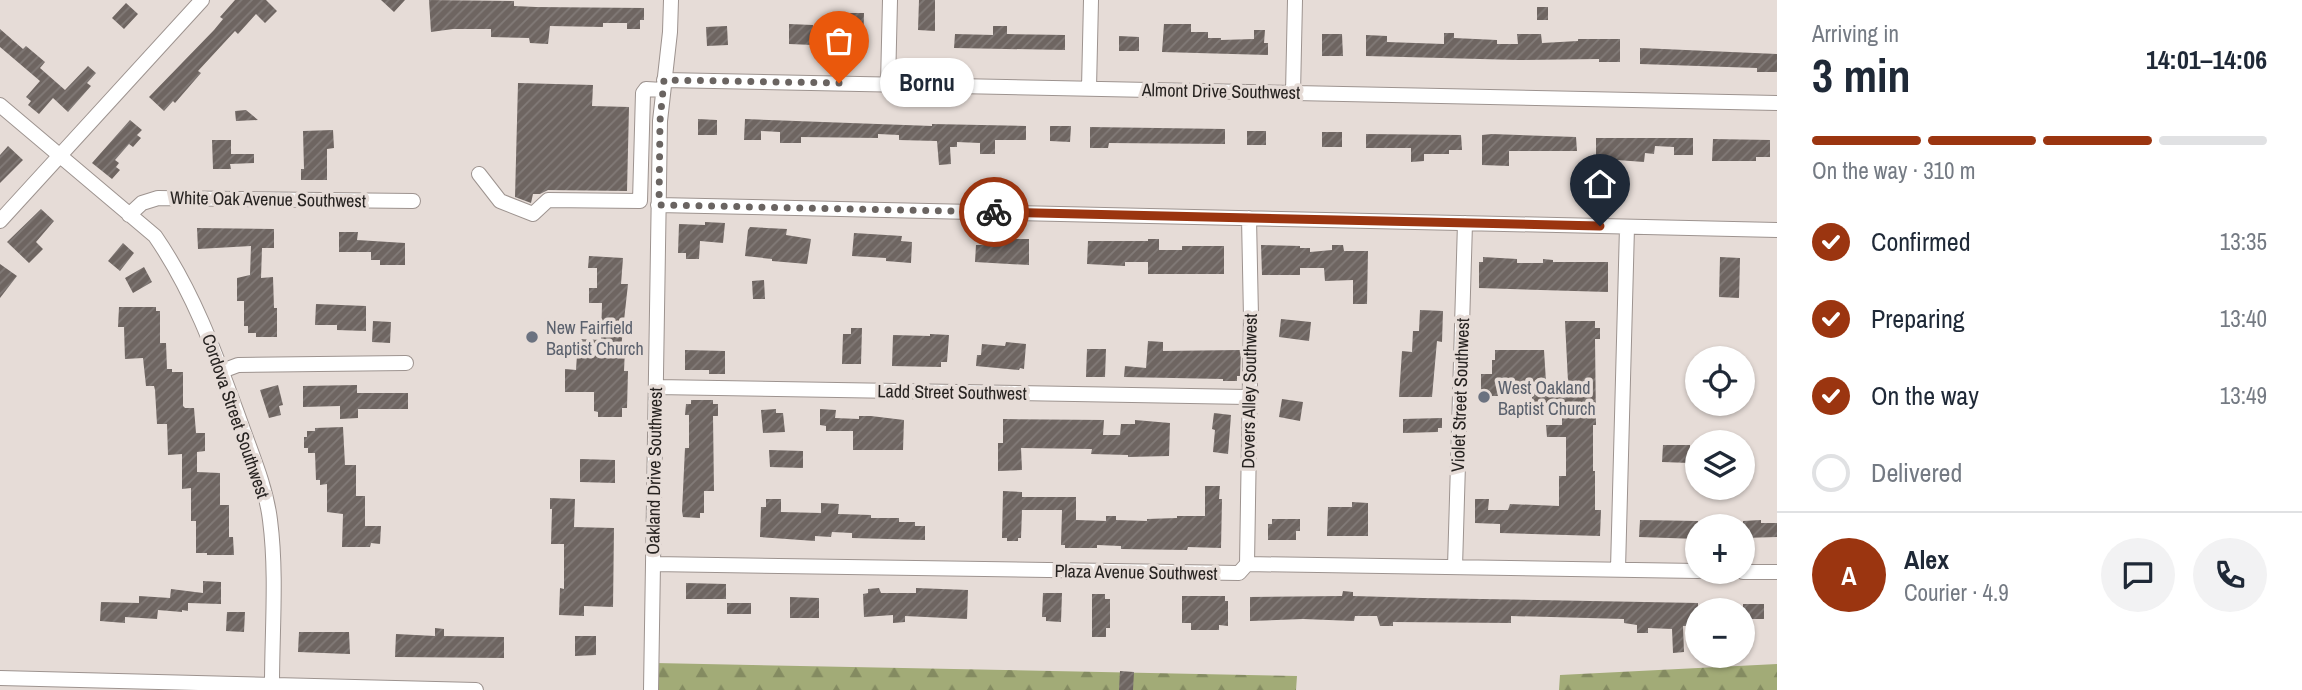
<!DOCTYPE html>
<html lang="en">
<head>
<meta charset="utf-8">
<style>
  body { margin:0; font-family:"Archivo Narrow",sans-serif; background:#f2f2f3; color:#1f2937; height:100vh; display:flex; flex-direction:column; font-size:26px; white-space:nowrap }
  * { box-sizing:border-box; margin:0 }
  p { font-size:23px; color:#747a83 }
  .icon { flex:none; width:38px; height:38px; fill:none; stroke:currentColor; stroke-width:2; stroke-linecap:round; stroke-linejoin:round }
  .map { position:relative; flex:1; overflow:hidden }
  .drawer { display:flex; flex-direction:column; background:#fff; width:525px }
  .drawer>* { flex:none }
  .controls { position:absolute; left:1685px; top:346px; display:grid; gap:14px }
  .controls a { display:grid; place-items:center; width:70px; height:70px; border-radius:50%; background:#fff; box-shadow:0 2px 5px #0004; font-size:35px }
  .pin { position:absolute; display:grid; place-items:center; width:60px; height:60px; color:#fff; margin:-72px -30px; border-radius:50% 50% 50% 0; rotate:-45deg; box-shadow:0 0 7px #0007 }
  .pin .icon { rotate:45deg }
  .courier { position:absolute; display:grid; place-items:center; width:70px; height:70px; margin:-35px; border:5px solid #9b3510; border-radius:50%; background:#fff; color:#222; box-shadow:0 2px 9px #0007 }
  .bubble { position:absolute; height:49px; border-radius:24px; background:#fff; box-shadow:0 2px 5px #0004; font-size:23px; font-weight:800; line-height:49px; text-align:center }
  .overview em { font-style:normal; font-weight:800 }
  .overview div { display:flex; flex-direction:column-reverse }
  .overview { display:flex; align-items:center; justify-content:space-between; height:119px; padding:0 35px }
  h1 { font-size:46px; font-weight:800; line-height:52px }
  .bar { display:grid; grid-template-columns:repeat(4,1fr); gap:10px 7px; align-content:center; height:84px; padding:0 35px }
  .bar i { height:9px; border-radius:5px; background:#e0e1e3 }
  .bar .selected { background:#9b3510 }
  .bar p { grid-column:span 4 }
  .line { display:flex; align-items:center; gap:18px; padding:0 35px; border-top:2px solid #e0e1e3 }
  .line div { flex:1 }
  .round { display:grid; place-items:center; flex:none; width:74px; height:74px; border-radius:37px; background:#f2f2f3 }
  ol { padding:0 35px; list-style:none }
  li { display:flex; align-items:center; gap:21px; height:77px }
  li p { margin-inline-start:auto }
  li .icon { padding:7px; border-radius:50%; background:#9b3510; color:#fff; stroke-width:4 }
  li:last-child { color:#747a83 }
  li i { width:38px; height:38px; border:4px solid #e0e1e3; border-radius:50% }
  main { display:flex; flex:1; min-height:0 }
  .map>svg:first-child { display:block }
</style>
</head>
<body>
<main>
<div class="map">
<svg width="1777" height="690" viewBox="0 0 1777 690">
  <defs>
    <pattern id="forest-firs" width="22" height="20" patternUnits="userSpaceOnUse" patternTransform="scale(1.75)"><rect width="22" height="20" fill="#a2ab77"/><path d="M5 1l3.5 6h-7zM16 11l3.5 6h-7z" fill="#848b61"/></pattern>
    <pattern id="building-hatch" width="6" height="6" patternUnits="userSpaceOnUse" patternTransform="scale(1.75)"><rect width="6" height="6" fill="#6e6561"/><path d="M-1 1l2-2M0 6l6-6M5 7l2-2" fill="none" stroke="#827b78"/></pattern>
  </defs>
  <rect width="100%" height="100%" fill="#e6dcd7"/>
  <path fill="url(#forest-firs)" d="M655,663L1297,676L1296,690H654Z
    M1777,664V690H1559L1560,675Z"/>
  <path fill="url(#building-hatch)" d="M235,0H266L277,11L265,23L256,14L238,34L235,31L198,71L201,73L175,103L173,101L164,111L149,97L214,30L223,19L220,17Z
    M381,0H405L394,12Z
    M429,0L514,1V6L536,7L644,8V20H640V29H627V23H603V27L550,26L548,44L530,43L529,38L491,37V29H453L431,32Z
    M919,0H935V31L918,30Z
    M126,3L138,14L124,29L112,18Z
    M1537,7H1548V20H1537Z
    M845,13H864L863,47L845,46Z
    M789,24L813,25V45L789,44Z
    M1164,24H1191V32H1208V38H1221V40L1254,39V30H1265L1264,43H1268V55L1162,52Z
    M727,26L728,45L707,46L706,27Z
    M993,26H1007V34L1065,35V50L954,48L955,34L993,35Z
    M0,29L23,49L26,46L45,62L40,68L65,90L88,66L96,73L87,83L91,86L68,112L53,98L39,114L28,105L31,101L26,97L40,81L0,47Z
    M1444,33H1454V38L1497,40V44H1518L1517,34H1541L1542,43L1578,41V39H1620V62H1599V59L1518,60L1366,56V35L1387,36V42L1444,44Z
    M1322,34H1342L1343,56H1322Z
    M1119,36L1139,37V51H1119Z
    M1640,48L1777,54V72H1757V68L1640,64Z
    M518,83L593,85L592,106L629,107L627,191L548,190L540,194H533L531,203L515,197Z
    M246,110L258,120L236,121L235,111Z
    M698,119L717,120V135H698Z
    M745,119L932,126V124L1026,126V140H995V154H980V143L957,142V147H950L951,164L939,165L937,141L899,140V135L878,134V138L801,137V143H780V132L761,131V140H744Z
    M130,120L142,130L137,135L141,138L133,147L129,144L115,160L119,163L116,167L120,170L112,179L92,163Z
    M1050,126H1071L1070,142L1050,141Z
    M1090,127L1225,129V144L1109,143L1108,148H1090Z
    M333,130L334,148L327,149V180H301V169H304L303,131Z
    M1247,131H1266V145H1247Z
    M1322,132H1342V147H1322Z
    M1366,134L1461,135L1462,150H1449V154H1424V161L1411,162V148H1366Z
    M1492,134L1576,137L1577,151H1509V166L1482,165V135Z
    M1596,138H1693V155H1674V147L1655,146L1654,154L1645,153L1644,162L1617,160L1616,167H1596Z
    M1713,139L1770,140V157H1756V161H1712Z
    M212,140H231V154H254V163L230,164L231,169H213Z
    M8,146L23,160L0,183V155Z
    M41,209L54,221L36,242L43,249L29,263L7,242Z
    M705,222L725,223L723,243L700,241L699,259H686V253H678L679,224L705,225Z
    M750,227L787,229L786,235L811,239L807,264L772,261V259L745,256L748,230Z
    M197,228L274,229V248H262L261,278L273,277L274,308H277V337H256V333H248V326H244V301H237V278L250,275L251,246L198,249Z
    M339,232H358L357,240L405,243V265H380V260H371V252H339Z
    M854,233L902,236L901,241L912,242L911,263L886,261V258L852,256Z
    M1013,239H1029V265L975,262L976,245H990V240L1013,241Z
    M1148,239H1159V250H1182V246H1224V274H1148V262H1125V266L1087,264L1088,241H1148Z
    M123,243L134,253L120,271L108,261Z
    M1261,245L1300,246V248H1310V252L1332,250V245H1343L1344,251H1368L1367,304H1353V280L1325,281L1324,268H1300V275H1262Z
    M589,256L623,258L621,284H628L621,348L625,349L624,371H628L627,408H622V417H598V412L594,411V392H565V369L576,370L578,339L601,340L602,303H589V288H597V268H588Z
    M1483,257L1517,259V263H1543V259L1553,260V262H1608V292L1479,288V262H1483Z
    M1720,257L1740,258L1739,298L1719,297Z
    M0,264L17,276L0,298Z
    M144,267L152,282L133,293L125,278Z
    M764,280L765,299H753L752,281Z
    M316,304L366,306V331L337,330V325H315Z
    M119,307H156V311H160V343H166L167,369H172V372H183V406L185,408H194L196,433H205V451L197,452V472L220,473V505H229V537H233L234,555H207V553H196V521H191V488L182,489V454L168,455L167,424H157L155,390L154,386H146L143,358L125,359L124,327H118Z
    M1420,310L1443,311L1442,342L1437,341L1432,397H1399L1402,351L1412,352L1413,331H1419Z
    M1281,319L1311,322L1309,341L1279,337Z
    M373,321L391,322L390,343L372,342Z
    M1565,321H1595V328H1600V339H1595L1596,425H1593V471H1595V510H1601L1600,536L1500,533V524L1475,523V499H1489L1488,510H1508L1510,504L1559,506V476H1566V437H1547L1546,425H1562V403H1532V396H1490V391L1481,392V374H1492V360H1495V350H1544L1546,382H1568Z
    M851,328H862L861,364H842L843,334H851Z
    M930,334L949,335L947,362H941V367L892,366L893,335L930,336Z
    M1148,341L1163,342V351L1241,350L1240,376H1237V381H1223V379L1124,377L1125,366L1146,368Z
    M1006,342L1026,344L1024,369L1020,368L1019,370L976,366L977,355H981L982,344L1005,346Z
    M1087,349H1106L1105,377H1086Z
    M685,350L725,351V374H709V370H685Z
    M278,385L283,405L279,406L281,415L269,418L260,390Z
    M357,385V393H408V409H358V418L340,419V406L303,407V386Z
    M1282,399L1303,402L1300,421L1279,417Z
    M691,400H713V404H718V416H713L714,491H704V513H700V518L683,517L682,511L685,448H689V415H685L686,404H691Z
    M776,409V413H783L785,432L763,433L761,410Z
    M820,409L836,410L835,418L859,419V416H871L904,420L903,450H853V431H826V426L820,425Z
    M1214,413L1231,415L1228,454L1213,452L1215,430L1212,429Z
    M1442,418V428H1438V432L1403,433V419Z
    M1003,419L1104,420L1103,435H1120L1121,424H1135V420L1170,423L1169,456L1128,457V455L1091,454L1092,449L1021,448L1022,470L998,471V443H1003Z
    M343,427L345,465H356V496H365V526H381L380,544L371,543L370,547H342L343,514L327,512V484L320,485V480H316L315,453H308V448H304V437H307V431H315V428Z
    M1663,445H1690V463L1662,462Z
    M769,450L803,451V468L770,467Z
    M580,459L615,460V483L580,482Z
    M1205,486H1220L1219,499H1222L1221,548L1188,547L1187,550L1121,549V546L1097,545V548H1065V545H1061L1062,510H1022L1021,538H1018V541H1007V538H1002L1003,491L1022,492V497H1076V520L1106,521V516H1116V520L1147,521V519L1177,518V516H1205Z
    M550,498L575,499L574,527L614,528L613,607L584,606V616L559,615L560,588L564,589V544H551L552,509H550Z
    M766,499H781V512L821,513V503L839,504L838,514L871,515V518H899V522H915V526H925V540L852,538V533L832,532L831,537L815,536V541L760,537L761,507H766Z
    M1352,502L1368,503V536H1327L1328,507H1352Z
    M1272,519H1300V531H1296V540H1268V524H1272Z
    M1640,520L1698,521V539L1639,537Z
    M1761,520V523H1777V537L1743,538V521Z
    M203,581L221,582V604L188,603V611L182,610V612L158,610L157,619L125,617V623L100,621L101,602L139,603V596L170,598L171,589L203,593Z
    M686,583L726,584V599H686Z
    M879,588L881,593H916V588L968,590L967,619L905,616V622L893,623V615L864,617L863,594L868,593V589Z
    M1343,591L1353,592V596L1423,598L1698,603V619H1693V626H1683L1684,652L1673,653L1672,629L1648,628V633H1637V625L1624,623V619L1511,616V623L1393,622V626H1380L1377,616H1355L1354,621L1303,619L1250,621V597L1342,596Z
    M1043,593H1062L1061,622L1046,621V617H1042Z
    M1092,594H1105V599H1110V628H1106V637H1092Z
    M1182,596H1225V601H1228V626L1219,625V630H1191V623H1182Z
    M790,597L819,598V618H790Z
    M727,603H751V614H727Z
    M1743,604H1764V619H1743Z
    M227,612H245L244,632L226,631Z
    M435,628L444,629V636L504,637V658L395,657L396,634L435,636Z
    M299,632H349L350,654L298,652Z
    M575,636H596V655L575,656Z
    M1120,671L1134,672L1133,690H1119Z"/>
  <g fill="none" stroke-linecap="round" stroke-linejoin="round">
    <defs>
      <path id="minor" d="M664,80L1777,103
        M888,84L890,0
        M1089,88L1091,0
        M1293,93L1295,0
        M0,105L155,236C195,294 217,358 241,424C252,455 266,487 270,520C277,574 272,630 272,685
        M479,174L500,201L533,214L548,200L640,201L643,93L646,89L663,90
        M658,205L1777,230
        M129,215L142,203L158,198L413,201
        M0,221L202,0
        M222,371L238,365L406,363
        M656,387L1248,397
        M653,564L1239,573L1247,564L1698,571
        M1247,564L1251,317L1249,218
        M1455,567L1465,223
        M1618,569L1627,227
        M1743,572H1777
        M0,678L476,690
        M651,690L660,121L670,32L671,0"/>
    </defs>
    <use href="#minor" stroke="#9d938f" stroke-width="16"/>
    <use href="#minor" stroke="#fff" stroke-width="14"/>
  </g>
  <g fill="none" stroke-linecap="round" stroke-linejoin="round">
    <path stroke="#6a6461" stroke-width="7" stroke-dasharray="0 12.6" d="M839,83L664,80L660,121L659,205L994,212"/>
    <path stroke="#9b3510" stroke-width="9" d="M994,212L1600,226"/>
  </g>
  <g fill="#6b7280" stroke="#e6dcd7" stroke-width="2.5">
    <circle cx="532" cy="337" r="7"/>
    <circle cx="1484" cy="397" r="7"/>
  </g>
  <g text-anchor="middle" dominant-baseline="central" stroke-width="7" stroke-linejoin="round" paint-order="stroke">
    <g font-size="18" fill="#272321" stroke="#e6dcd7">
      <text transform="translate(1221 91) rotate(1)">Almont Drive Southwest</text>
      <text transform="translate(268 199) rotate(1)">White Oak Avenue Southwest</text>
      <text transform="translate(1249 391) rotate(-89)">Dovers Alley Southwest</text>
      <text transform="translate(952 392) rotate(1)">Ladd Street Southwest</text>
      <text transform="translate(1460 395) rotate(-88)">Violet Street Southwest</text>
      <text transform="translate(236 416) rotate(71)">Cordova Street Southwest</text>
      <text transform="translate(654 471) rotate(-89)">Oakland Drive Southwest</text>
      <text transform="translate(1136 572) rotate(1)">Plaza Avenue Southwest</text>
    </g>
    <g font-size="18" fill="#5b616d" stroke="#e6dcd7" text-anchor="start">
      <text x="546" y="327">New Fairfield<tspan x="546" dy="21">Baptist Church</tspan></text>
      <text x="1498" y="387">West Oakland<tspan x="1498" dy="21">Baptist Church</tspan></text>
    </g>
  </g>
</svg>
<div class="controls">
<a><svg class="icon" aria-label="locate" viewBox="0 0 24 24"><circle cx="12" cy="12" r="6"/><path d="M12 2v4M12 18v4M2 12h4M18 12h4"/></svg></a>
<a><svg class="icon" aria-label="layers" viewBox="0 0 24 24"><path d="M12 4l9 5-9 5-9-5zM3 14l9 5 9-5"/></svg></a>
<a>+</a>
<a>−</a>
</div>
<div class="pin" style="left:839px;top:83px;background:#ea580c"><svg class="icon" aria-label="bag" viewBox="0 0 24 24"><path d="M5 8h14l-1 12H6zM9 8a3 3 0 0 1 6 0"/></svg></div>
<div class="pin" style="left:1600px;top:226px;background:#1f2937"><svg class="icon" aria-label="home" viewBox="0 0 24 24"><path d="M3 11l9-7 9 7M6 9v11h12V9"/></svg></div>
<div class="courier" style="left:994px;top:212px"><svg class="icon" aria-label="bike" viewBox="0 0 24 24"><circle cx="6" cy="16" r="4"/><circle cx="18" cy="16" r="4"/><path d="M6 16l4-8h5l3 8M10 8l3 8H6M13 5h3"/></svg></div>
<div class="bubble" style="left:880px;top:58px;width:94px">Bornu</div>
</div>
<section class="drawer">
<div class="overview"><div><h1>3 min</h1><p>Arriving in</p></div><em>14:01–14:06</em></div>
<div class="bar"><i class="selected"></i><i class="selected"></i><i class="selected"></i><i></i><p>On the way · 310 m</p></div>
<ol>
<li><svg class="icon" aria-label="check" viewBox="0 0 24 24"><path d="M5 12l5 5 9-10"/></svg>Confirmed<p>13:35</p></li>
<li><svg class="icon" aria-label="check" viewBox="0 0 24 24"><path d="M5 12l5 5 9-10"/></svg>Preparing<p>13:40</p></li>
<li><svg class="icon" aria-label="check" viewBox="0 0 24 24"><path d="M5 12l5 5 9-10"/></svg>On the way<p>13:49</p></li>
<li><i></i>Delivered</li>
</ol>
<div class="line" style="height:126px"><b class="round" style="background:#9b3510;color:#fff">A</b><div><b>Alex</b><p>Courier · 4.9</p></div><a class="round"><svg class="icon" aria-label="chat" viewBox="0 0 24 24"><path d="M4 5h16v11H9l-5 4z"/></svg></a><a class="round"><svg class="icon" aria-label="phone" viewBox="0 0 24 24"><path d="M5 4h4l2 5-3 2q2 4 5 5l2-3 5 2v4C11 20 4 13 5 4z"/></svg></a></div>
</section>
</main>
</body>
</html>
